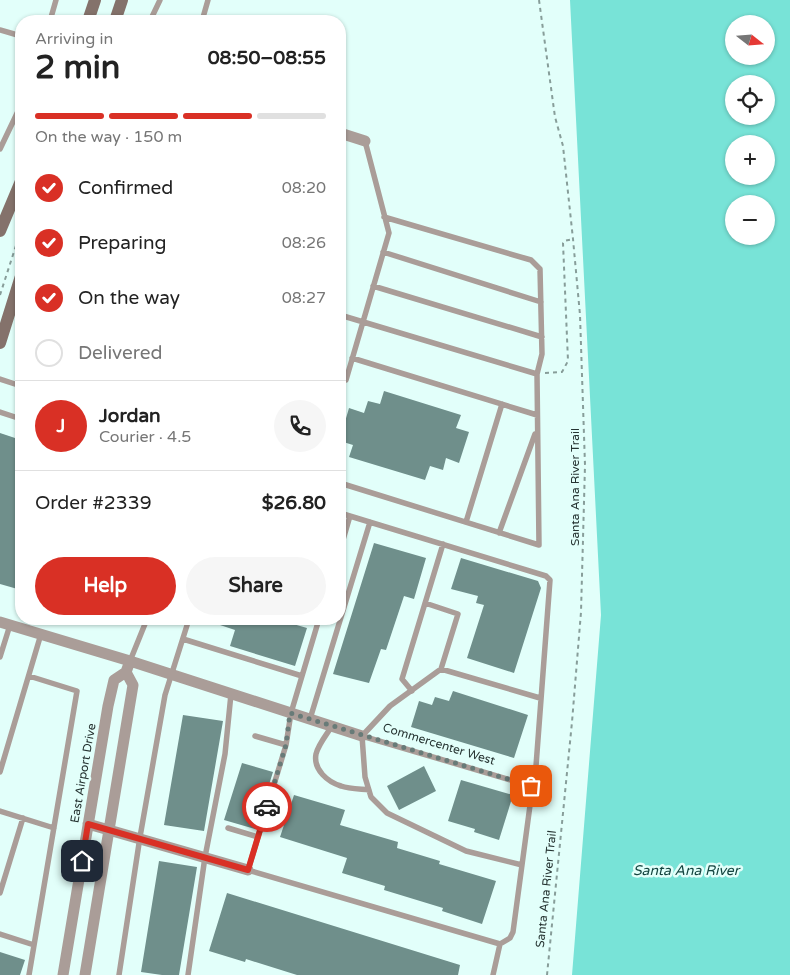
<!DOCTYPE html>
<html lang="en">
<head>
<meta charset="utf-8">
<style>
  body { margin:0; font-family:"Varela Round",sans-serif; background:#f6f6f6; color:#222; height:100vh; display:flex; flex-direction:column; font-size:19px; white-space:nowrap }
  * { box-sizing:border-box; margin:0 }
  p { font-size:16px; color:#767676 }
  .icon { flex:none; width:28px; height:28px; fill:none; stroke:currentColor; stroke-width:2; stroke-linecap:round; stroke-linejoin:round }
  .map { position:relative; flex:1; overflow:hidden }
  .side { position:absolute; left:15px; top:15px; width:331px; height:610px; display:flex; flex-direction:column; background:#fff; border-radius:20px; box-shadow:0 1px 4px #0004 }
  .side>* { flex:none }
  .needle { width:32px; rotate:107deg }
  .fabs { position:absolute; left:725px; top:15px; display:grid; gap:10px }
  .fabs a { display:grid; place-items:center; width:50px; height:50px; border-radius:50%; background:#fff; box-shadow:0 1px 4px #0004; font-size:25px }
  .pin { position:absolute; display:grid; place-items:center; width:42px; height:42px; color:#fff; margin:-21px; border-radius:10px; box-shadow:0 2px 8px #0006 }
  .courier { position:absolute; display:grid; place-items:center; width:50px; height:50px; margin:-25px; border:4px solid #d93025; border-radius:50%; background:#fff; color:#222; box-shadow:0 1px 6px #0007 }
  .summary em { font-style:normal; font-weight:700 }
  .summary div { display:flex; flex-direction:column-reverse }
  .summary { display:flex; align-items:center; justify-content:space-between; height:85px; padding:0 20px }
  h1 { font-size:32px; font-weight:700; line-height:38px }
  .bar { display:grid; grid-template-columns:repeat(4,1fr); gap:8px 5px; align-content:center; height:60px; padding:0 20px }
  .bar i { height:6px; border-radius:4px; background:#e0e0e0 }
  .bar .selected { background:#d93025 }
  .bar p { grid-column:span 4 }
  .line { display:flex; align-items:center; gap:12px; padding:0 20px; border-top:1px solid #e0e0e0 }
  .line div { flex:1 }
  .round { display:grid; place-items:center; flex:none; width:52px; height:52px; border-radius:26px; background:#f6f6f6 }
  ol { padding:0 20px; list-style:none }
  li { display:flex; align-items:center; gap:15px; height:55px }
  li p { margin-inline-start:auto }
  li .icon { padding:5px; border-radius:50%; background:#d93025; color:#fff; stroke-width:4 }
  li:last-child { color:#767676 }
  li i { width:28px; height:28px; border:2px solid #e0e0e0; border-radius:50% }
  .cta { display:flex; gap:10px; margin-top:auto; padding:10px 20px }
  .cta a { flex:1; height:58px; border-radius:30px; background:#d93025; color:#fff; font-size:20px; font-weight:700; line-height:58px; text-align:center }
  .cta a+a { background:#f6f6f6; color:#222 }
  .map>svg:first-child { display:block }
</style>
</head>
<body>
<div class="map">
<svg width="790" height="975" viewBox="0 0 790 975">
  <rect width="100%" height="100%" fill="#e2fffa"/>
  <path fill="#78e3d7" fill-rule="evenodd" d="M570,0H790V975H572L601,615ZM734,24H766V56H734ZM734,84H766V116H734ZM734,144H766V176H734ZM734,204H766V236H734Z"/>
  <path fill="#6f8f8b" d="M384,391L461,415L456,428L469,432L459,463L446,458L443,470L430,466L425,480L349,457L353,445L340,441V439L349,408L364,413L368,401L380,404Z
    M0,433L21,440V590L0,584Z
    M374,543L426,558L414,599L404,596L386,650L381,649L369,683L333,674Z
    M461,558L538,581L541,588L514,673L467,658L484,605L476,603L478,596L451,589Z
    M208,619H276L307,628L295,666L230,646L235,630L208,621Z
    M453,691L528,715L514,758L411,727L419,701L432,705L435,697L449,701Z
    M183,715L223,721L204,831L164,825Z
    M242,763L273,772L255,829L224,820Z
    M424,766L436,791L399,810L387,786Z
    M461,780L513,795L499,840L474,832L475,829L448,821Z
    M294,795L345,810L340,825L398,842L397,848L440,861L439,864L496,881L482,924L442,911L443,908L384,890L385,886L342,873L347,858L280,837Z
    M159,861L197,867L179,975H162L141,972Z
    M227,893L460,965L458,975H297L246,959L245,962L209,951Z
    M0,952L25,960L20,975H0Z"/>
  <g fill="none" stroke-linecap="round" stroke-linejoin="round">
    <path stroke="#879d99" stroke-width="2" stroke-dasharray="4 4" stroke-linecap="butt" d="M539,0L555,117L563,146L573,239L580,315L585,465L581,612L572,722L547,975
      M0,295L21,230
      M545,373L562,372L568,361L563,243L564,241L573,239"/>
    <path stroke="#aa9d98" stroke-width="5.5" d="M50,21L56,0
      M150,21L160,0
      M202,21L208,0
      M0,30L21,36
      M0,149L21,105
      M384,217L531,260L540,269L542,354L537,374
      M383,252L541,302
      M373,286L542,337
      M340,315L537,374L539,545L340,483
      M352,358L537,415
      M0,379L21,386
      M346,380L389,233L365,141
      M0,412L21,419
      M340,513L546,576L550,580L536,766L531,786
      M466,522L502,404
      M499,533L535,434
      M340,550L350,516
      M425,603L458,614L441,669
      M306,619L318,622
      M319,619L291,713L286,745L248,870L500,944L510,938L513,932L531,798V786L362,736
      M183,639L302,676
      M0,657L10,625
      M130,661L147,619
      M29,676L77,691L29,975
      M412,691L402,679L443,544
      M310,719L370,522
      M332,726C327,734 318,745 316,754C313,770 328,782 341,786C349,789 360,789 369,790
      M255,736L286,745
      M0,772L41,634
      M0,811L54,828
      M228,828L258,837
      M522,865L466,851L387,813L371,797L365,777L362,736L390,706L441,669L540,698
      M0,893L23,818
      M0,934L34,945
      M119,975L140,837L165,695L189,619
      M188,975L205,857L225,754L231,694
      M493,975L500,944"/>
    <path stroke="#aa9d98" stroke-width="11" d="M340,133L365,141
      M0,622L130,661L362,736
      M88,824L248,870
      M63,975L108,706L114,680L126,672L130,661
      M85,975L133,685L126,672"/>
    <path stroke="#84726b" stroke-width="12" d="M88,21L95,0
      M115,21L122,0
      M0,231L21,181
      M0,343L21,276"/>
  </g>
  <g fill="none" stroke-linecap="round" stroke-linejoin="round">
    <path stroke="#687b78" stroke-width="5" stroke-dasharray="0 9" d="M267,807L286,745L290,713L531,786"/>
    <path stroke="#d93025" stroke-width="6" d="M82,861L88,824L248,870L267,807"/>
  </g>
  <g text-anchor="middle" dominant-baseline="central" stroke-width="5" stroke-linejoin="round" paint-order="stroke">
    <g font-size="12" fill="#263432" stroke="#e2fffa">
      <text transform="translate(575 487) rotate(-90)">Santa Ana River Trail</text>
      <text transform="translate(439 744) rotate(17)">Commercenter West</text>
      <text transform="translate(83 773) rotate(-80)">East Airport Drive</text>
      <text transform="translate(546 889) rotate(-84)">Santa Ana River Trail</text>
    </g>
    <g font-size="14" font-style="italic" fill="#144540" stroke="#e2fffa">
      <text x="686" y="870">Santa Ana River</text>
    </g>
  </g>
</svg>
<div class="fabs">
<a><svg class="needle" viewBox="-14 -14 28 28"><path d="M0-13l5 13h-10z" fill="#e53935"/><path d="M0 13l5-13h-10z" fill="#767676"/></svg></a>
<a><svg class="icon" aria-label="locate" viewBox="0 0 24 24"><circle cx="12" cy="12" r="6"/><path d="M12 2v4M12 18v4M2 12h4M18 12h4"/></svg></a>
<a>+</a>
<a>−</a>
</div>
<div class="pin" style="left:531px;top:786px;background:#ea580c"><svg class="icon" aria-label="bag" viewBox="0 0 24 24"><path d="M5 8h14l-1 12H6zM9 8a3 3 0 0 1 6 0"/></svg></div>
<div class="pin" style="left:82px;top:861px;background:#1f2937"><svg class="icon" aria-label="home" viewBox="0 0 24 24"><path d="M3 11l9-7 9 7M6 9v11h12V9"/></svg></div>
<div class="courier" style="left:267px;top:807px"><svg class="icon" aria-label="car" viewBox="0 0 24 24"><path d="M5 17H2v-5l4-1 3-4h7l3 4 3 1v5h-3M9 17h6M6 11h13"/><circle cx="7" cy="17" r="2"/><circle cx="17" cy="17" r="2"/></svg></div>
<section class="side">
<div class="summary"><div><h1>2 min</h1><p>Arriving in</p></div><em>08:50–08:55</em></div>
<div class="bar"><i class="selected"></i><i class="selected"></i><i class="selected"></i><i></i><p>On the way · 150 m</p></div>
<ol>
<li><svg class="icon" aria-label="check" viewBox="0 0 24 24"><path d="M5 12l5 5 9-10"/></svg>Confirmed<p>08:20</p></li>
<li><svg class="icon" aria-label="check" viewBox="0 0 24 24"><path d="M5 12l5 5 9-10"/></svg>Preparing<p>08:26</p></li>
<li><svg class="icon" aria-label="check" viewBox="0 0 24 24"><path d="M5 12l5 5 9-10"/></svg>On the way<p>08:27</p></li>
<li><i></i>Delivered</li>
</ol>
<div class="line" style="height:90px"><b class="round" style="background:#d93025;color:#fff">J</b><div><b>Jordan</b><p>Courier · 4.5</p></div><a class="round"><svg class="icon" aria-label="phone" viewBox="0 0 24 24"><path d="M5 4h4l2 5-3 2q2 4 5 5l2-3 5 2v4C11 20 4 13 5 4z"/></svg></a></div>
<div class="line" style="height:65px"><div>Order #2339</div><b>$26.80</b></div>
<div class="cta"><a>Help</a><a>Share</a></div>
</section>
</div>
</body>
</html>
